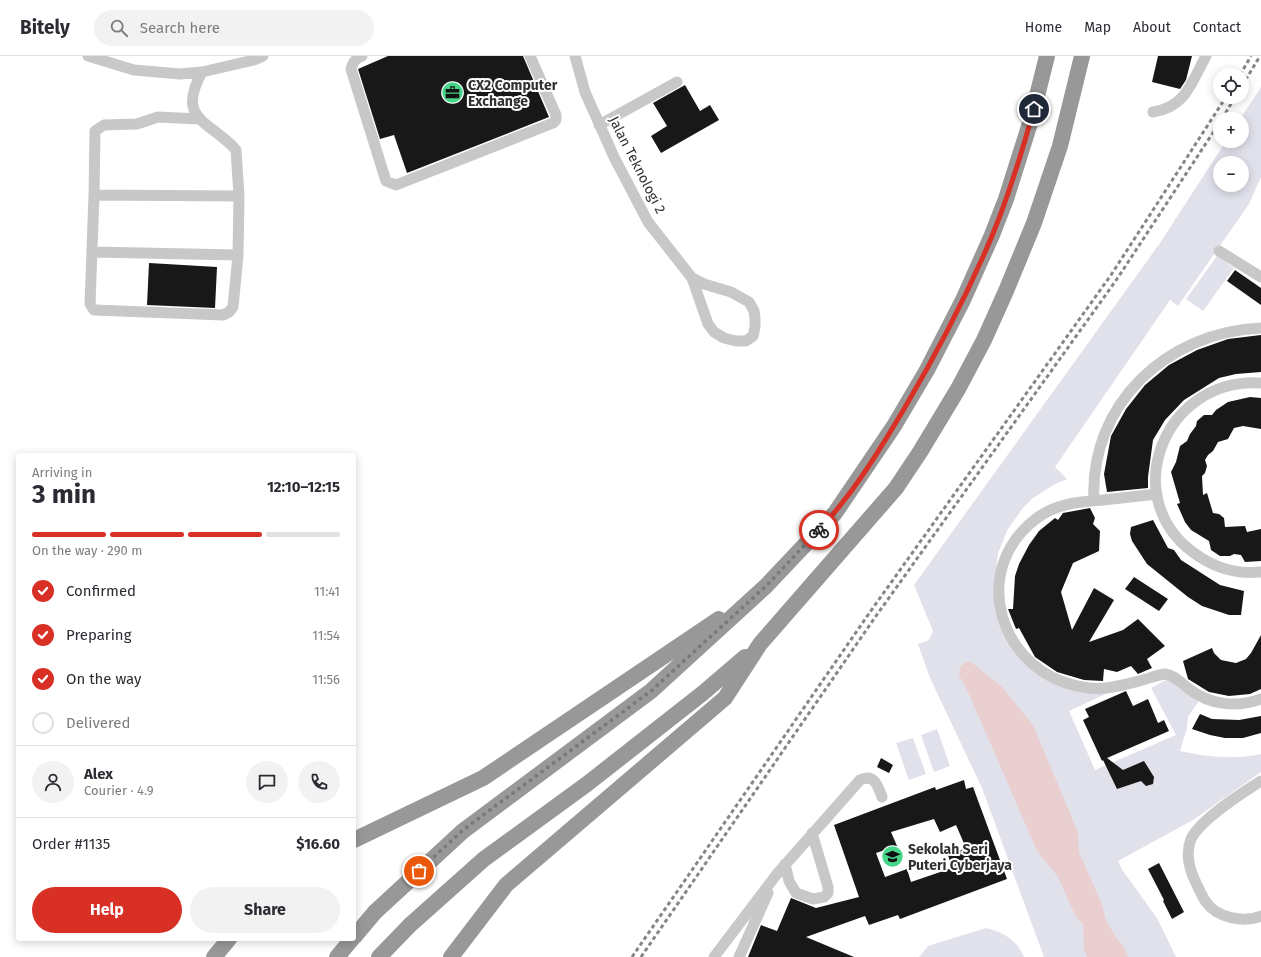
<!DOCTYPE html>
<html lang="en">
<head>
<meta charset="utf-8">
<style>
  body { margin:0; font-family:"Fira Sans",sans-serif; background:#f2f2f3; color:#2b2b33; height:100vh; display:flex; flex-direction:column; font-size:15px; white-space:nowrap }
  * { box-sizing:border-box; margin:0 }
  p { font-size:13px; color:#7c7c81 }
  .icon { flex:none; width:22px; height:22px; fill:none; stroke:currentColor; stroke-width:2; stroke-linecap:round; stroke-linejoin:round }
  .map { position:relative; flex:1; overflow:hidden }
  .drawer { position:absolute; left:16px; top:397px; width:340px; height:488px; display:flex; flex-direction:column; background:#fff; border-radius:4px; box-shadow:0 2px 10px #0003 }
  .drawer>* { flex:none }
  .tools { position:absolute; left:1213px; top:12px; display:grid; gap:8px }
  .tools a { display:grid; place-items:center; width:36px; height:36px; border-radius:50%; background:#fff; box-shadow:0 2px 10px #0003; font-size:20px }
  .pin { position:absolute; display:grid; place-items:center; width:34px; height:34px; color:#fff; margin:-17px; border:2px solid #fff; border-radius:50%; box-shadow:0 1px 4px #0007 }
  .courier { position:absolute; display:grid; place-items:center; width:40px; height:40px; margin:-20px; border:3px solid #d93025; border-radius:50%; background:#fff; color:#222; box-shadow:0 1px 5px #0007 }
  .summary em { font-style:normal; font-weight:700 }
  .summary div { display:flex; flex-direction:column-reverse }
  .summary { display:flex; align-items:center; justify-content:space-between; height:68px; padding:0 16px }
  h1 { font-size:26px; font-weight:700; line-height:30px }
  .bar { display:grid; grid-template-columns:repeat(4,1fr); gap:6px 4px; align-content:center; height:48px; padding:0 16px }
  .bar i { height:5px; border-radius:3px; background:#e1e1e2 }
  .bar .selected { background:#d93025 }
  .bar p { grid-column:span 4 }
  .line { display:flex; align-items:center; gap:10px; padding:0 16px; border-top:1px solid #e1e1e2 }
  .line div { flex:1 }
  .round { display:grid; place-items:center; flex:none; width:42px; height:42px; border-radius:21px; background:#f2f2f3 }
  ol { padding:0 16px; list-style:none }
  li { display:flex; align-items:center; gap:12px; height:44px }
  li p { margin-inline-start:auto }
  li .icon { padding:4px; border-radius:50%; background:#d93025; color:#fff; stroke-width:4 }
  li:last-child { color:#7c7c81 }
  li i { width:22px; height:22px; border:2px solid #e1e1e2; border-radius:50% }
  .action { display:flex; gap:8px; margin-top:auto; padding:8px 16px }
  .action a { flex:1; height:46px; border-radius:24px; background:#d93025; color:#fff; font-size:16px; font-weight:700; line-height:46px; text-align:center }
  .action a+a { background:#f2f2f3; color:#2b2b33 }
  header { display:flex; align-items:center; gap:24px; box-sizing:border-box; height:56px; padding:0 20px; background:#fff; border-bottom:1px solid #e1e1e2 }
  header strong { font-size:19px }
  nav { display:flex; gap:22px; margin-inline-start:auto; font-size:14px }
  .search { width:280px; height:36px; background:#f2f2f3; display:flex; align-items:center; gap:10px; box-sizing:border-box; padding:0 14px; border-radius:22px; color:#7c7c81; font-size:15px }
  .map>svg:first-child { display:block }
</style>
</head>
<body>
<header>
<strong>Bitely</strong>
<div class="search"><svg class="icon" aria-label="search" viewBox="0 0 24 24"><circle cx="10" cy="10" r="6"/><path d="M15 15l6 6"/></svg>Search here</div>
<nav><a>Home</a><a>Map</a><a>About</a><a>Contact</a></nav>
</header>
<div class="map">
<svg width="1261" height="901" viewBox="0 0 1261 901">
  <rect width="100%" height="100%" fill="#fff"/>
  <path fill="#e1e1ec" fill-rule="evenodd" d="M1261,31V121L1249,148L1178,250L1170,244L1055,411L1067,423L1055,428L1033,442L1023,452L1008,473L998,497L995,523L996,536L1001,561L1039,612L1112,635L1069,655L1095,714L1176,679L1151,632L1166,624L1175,627L1201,642L1188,661L1187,672L1180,695C1207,701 1234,704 1261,698V716L1193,764L1118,805L1123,815L1157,862L1176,901H1044L982,732L930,622L918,588L929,584L933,575L914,529L1160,187L1226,85H1242V63H1240ZM1220,107H1242V129H1220Z
    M1217,200L1234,212L1203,255L1186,243Z
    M937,673L950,710L934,716L921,679Z
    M913,682L926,718L909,724L896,687Z
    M986,872C1003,876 1017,884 1024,901H919L928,890Z"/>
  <path fill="#eacfd1" d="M965,606H971L1002,631L1033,669L1078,776L1079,796L1102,848L1106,864L1117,883L1124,891L1128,901H1087L1084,894L1083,868L1076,861L1058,821L1037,795L968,636L959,619L960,611Z"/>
  <path fill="#181818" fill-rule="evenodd" d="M388,0H523L549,61L407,117L394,79L380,83L358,13Z
    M1158,0H1192L1186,24L1180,33L1152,26Z
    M685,29L700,55L710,49L719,64L661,97L651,80L667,70L653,47Z
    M149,207L217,211L215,252L147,249Z
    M1235,214L1261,232V249L1227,225Z
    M1261,279V316L1236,318L1219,322L1184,344L1165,364L1153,384L1148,421V432L1107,436L1104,418L1111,380L1126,353L1145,329L1169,309L1197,294L1228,283Z
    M1250,341L1261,342V373L1243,370L1234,372L1228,383L1218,386L1213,395L1208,399L1205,404L1207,410L1205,417L1202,420L1203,439L1207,437L1213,457L1219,458L1224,462L1225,471L1245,470L1247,476L1261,473V505L1245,506L1241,499L1234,498L1230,500H1220L1211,494L1209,485L1191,474L1185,466L1177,448L1180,447L1171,416L1176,406L1180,390L1187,385L1190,378L1196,370L1197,365L1204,359H1212L1216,354L1228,346Z
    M1090,452L1095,462L1093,468L1100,475L1099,495L1073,507L1061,536L1072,574L1094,532L1114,544L1089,586L1123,574L1138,563L1165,590L1147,603L1152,612L1138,618L1131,610L1117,616L1104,613L1103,625L1084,624L1057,616L1035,601L1019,572L1016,573L1008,553H1013L1015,520L1019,508L1029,489L1039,475L1055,462L1058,464L1063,457Z
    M1153,464L1168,492L1174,494L1181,504L1220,529L1244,535L1241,559H1229L1202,550L1188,541L1147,508L1132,485L1130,478L1131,471Z
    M1134,521L1168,543L1159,555L1125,533Z
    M1261,579V633L1250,638L1229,640L1209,636L1188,623L1183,605L1212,592L1214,597L1221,604L1236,607L1246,603L1251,597Z
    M1126,635L1133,650L1148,643L1158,667L1164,664L1169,675L1107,702L1123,714L1144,705L1154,721L1153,728L1146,730L1141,725L1117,733L1103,704L1102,705L1083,664L1089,661L1085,653Z
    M1200,658L1212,663L1239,664L1261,660V677L1243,682H1225L1210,679L1192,673Z
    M881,702L893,709L889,717L877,711Z
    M964,724L966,733L973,731L1007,823L900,863L898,859L869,869L865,860L806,881L854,901H748L761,869L777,875L791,842L816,852L859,841L834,769L935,731L936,734ZM934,763L940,776L956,769L966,792L948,799L952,812L911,826L907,813L885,821L876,797L897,790L891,776Z
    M1159,807L1184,856L1172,863L1163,845L1164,844L1148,813Z"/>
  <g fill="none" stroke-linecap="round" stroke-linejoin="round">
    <path stroke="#c8c8c8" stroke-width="11" d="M88,0L134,14L180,18L202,16L254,4L263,0
      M362,0C355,3 353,6 351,13L386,125L396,129L553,67L556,64V59L530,0
      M575,0L585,36L614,101L648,166L692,222L708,268L714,276L724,282L736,285H746L753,280L755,271V262L754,255L749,246L731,236L704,228L692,222
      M1153,56C1186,51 1191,27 1206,0
      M199,63L158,61L137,68L104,69L95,75L94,139L239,140L236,94C211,65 175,65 202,16
      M599,69L677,26
      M94,139L90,248L94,254L223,259L229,256L233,251L238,199L239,140
      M1219,195L1261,221
      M93,196L238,199
      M1261,327C1161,321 1115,448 1200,501C1218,513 1240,518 1261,516
      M1157,438C1139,440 1121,442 1103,444C1079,446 1057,447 1037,462C967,514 1000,617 1082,631C1102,635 1120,630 1139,625C1148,623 1156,619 1165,618C1176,620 1181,627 1189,633C1210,649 1237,652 1261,643
      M1094,445C1089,348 1167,276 1261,272
      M1261,725C1242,737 1201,763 1191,783C1185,798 1189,813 1196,827C1199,833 1202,840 1206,846C1217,862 1244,867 1261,860
      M785,808L789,825L796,837L813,843L824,841L828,837V831L812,777
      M714,901L777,818L860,724C874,717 878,730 882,741
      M739,901L768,837"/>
    <path stroke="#989898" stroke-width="16" d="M354,784L483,722L719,563
      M354,881L375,856L463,775L651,635L766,530L835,457L894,370L927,314L963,244L992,179L1006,143L1031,64L1047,0
      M214,901L229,883
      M337,901L352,883
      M379,901L410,869L484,803L587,728L703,637L745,601
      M451,901L506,829L725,642L760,588L896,432L920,396L958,333L984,284L1006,235L1034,167L1060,90L1082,0"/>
    <path stroke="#868686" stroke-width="3" stroke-dasharray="4 3" stroke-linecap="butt" d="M1240,19L1251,0
      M1242,30L1260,0
      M1222,63L1235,41
      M632,901L870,556L1111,219L1226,41
      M641,901L876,560L1117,223L1220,66"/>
  </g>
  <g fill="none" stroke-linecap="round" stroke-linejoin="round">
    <path stroke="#797979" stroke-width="4" stroke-dasharray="0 7.2" d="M419,815L463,774L651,635L766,530L819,474"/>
    <path stroke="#d93025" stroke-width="5" d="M819,474C853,438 879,395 904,353C937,297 967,239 992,180C1009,139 1022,96 1034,53"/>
  </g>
  <defs>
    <symbol id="office-disc" viewBox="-11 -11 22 22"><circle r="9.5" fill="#46d589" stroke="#fff"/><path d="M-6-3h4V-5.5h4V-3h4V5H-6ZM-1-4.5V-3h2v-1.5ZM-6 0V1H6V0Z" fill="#111"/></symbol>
    <symbol id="school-disc" viewBox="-11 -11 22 22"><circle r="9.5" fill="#46d589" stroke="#fff"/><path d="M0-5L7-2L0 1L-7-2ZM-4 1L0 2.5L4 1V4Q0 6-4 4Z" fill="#111"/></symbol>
  </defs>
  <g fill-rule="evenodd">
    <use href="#office-disc" x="440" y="24" width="25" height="25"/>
    <use href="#school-disc" x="880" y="788" width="25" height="25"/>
  </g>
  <g text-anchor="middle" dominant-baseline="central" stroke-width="4" stroke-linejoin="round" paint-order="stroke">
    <g font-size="14" font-weight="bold" fill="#313131" stroke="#fff" text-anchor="start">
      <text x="468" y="29">CX2 Computer<tspan x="468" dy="16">Exchange</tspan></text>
      <text x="908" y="793">Sekolah Seri<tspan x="908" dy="16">Puteri Cyberjaya</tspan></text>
    </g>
    <g font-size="14" fill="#313131" stroke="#fff">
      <text transform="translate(637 109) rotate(63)">Jalan Teknologi 2</text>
    </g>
  </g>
</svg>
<div class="tools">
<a><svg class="icon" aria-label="locate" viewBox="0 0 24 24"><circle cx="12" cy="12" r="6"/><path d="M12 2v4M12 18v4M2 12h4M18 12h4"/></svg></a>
<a>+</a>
<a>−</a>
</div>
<div class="pin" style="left:419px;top:815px;background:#ea580c"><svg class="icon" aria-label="bag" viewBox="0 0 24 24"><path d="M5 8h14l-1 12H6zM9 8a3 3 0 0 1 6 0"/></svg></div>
<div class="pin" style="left:1034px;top:53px;background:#1f2937"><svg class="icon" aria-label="home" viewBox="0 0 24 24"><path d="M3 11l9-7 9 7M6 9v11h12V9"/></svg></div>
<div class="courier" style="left:819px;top:474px"><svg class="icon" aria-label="bike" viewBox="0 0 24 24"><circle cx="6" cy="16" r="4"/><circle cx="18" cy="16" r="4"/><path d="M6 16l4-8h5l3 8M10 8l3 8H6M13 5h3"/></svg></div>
<section class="drawer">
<div class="summary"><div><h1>3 min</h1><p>Arriving in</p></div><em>12:10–12:15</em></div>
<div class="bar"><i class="selected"></i><i class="selected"></i><i class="selected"></i><i></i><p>On the way · 290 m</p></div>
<ol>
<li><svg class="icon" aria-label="check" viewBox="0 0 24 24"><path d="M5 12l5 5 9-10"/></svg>Confirmed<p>11:41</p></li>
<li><svg class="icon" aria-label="check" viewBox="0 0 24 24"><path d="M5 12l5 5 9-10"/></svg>Preparing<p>11:54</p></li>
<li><svg class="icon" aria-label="check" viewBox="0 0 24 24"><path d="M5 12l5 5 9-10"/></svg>On the way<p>11:56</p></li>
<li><i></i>Delivered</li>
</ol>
<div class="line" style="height:72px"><a class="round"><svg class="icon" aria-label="person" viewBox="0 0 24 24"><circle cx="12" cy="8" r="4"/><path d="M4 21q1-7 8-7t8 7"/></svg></a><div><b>Alex</b><p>Courier · 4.9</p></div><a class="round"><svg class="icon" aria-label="chat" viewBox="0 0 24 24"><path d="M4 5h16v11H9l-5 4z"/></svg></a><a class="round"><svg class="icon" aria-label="phone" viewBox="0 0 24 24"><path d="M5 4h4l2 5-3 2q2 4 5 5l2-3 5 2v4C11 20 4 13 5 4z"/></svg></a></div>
<div class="line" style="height:52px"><div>Order #1135</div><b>$16.60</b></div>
<div class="action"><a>Help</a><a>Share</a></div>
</section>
</div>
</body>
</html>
